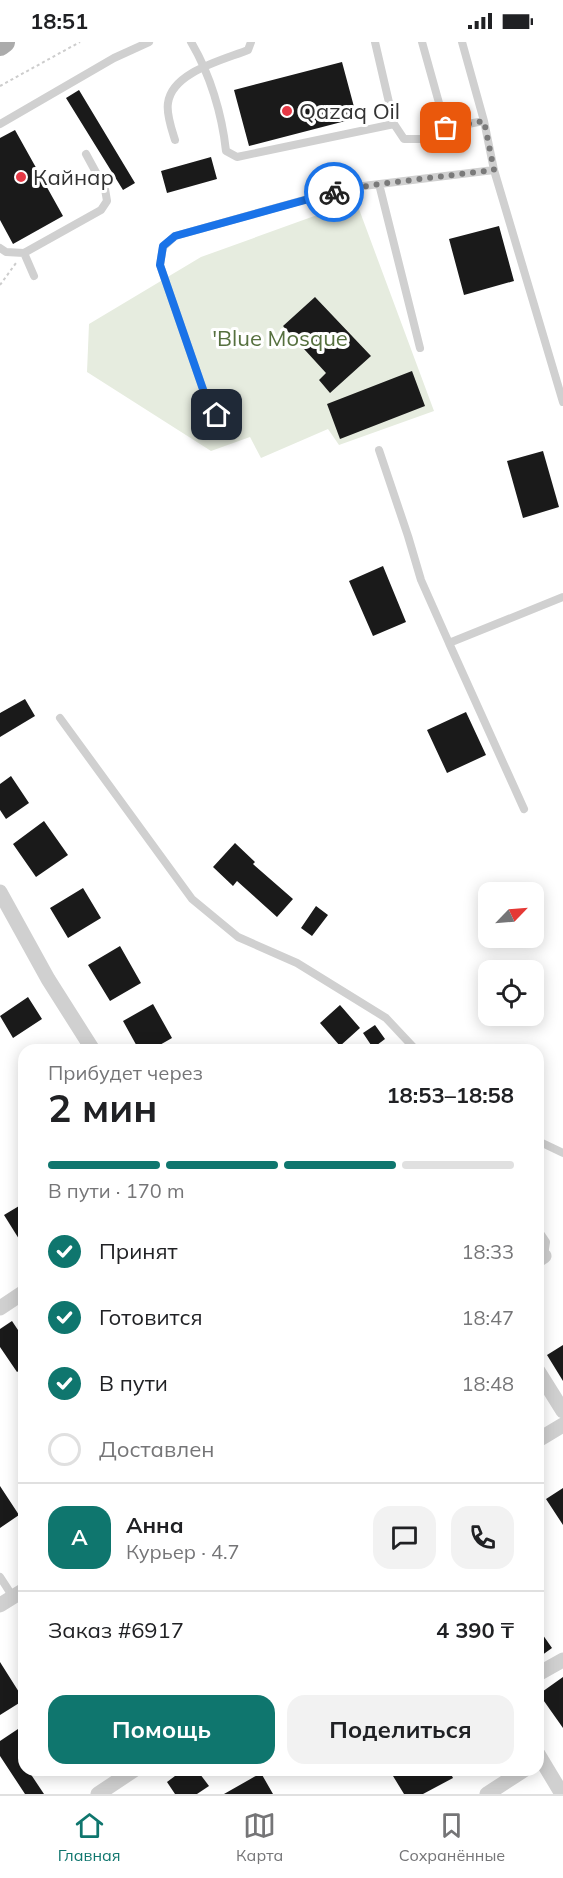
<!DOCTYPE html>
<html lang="ru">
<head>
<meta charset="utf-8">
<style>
  body { margin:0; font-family:Mulish,sans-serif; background:#f2f2f2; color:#202124; height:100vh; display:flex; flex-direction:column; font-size:22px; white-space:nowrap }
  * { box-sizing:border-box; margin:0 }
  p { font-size:20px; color:#757577 }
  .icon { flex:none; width:33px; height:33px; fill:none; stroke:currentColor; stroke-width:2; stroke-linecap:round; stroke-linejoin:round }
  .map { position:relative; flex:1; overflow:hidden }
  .details { position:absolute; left:18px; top:1002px; width:526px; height:732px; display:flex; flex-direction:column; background:#fff; border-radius:18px; box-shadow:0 3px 15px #0003 }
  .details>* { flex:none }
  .needle { width:39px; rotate:65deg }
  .fabs { position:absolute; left:478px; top:840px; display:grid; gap:12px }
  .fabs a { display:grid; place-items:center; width:66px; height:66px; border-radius:12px; background:#fff; box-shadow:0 3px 15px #0003; font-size:30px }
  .pin { position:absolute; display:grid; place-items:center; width:51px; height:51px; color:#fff; margin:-26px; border-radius:12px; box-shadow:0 3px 9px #0006 }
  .courier { position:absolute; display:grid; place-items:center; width:60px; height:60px; margin:-30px; border:4px solid #1a73e8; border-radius:50%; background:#fff; color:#222; box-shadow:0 2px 8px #0007 }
  .headline em { font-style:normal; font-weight:700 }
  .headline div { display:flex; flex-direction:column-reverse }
  .headline { display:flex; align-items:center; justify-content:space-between; height:102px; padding:0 30px }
  h1 { font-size:39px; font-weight:700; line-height:45px }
  .bar { display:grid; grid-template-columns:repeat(4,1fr); gap:9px 6px; align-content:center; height:72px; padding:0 30px }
  .bar i { height:8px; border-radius:4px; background:#e0e0e0 }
  .bar .selected { background:#0f766e }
  .bar p { grid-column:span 4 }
  .line { display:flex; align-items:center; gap:15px; padding:0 30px; border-top:2px solid #e0e0e0 }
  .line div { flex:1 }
  .round { display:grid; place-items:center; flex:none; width:63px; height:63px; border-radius:18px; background:#f2f2f2 }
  ol { padding:0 30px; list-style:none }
  li { display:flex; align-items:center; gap:18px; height:66px }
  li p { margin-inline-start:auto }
  li .icon { padding:6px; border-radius:50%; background:#0f766e; color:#fff; stroke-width:4 }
  li:last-child { color:#757577 }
  li i { width:33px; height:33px; border:3px solid #e0e0e0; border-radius:50% }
  .button { display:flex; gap:12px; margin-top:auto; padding:12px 30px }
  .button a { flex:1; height:69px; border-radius:18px; background:#0f766e; color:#fff; font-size:24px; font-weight:700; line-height:69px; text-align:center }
  .button a+a { background:#f2f2f2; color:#202124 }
  .status { display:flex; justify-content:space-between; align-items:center; height:42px; padding:0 30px; background:#fff; direction:ltr }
  .status svg { height:16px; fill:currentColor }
  .dock { display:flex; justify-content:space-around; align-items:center; height:84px; border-top:2px solid #e0e0e0; background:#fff; font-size:16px; color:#757577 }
  .dock a { display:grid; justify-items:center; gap:3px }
  .dock .selected { color:#0f766e }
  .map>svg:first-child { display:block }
</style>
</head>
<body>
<div class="status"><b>18:51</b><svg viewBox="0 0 49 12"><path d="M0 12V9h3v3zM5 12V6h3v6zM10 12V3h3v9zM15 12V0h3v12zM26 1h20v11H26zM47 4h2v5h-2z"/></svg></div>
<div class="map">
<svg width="563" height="1752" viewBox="0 0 563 1752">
  <rect width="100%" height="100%" fill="#fff"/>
  <path fill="#e6ecdf" d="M356,159L434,369L339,403L328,387L261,416L250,395L211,409L87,330L89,282L201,215Z"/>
  <path fill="#1a1a1a" d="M342,20L357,76L249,104L234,48Z
    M79,48L135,141L123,148L66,56Z
    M15,88L63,174L13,202L0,178V96Z
    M211,115L217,137L167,151L161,129Z
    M499,184L514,239L464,253L449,197Z
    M315,255L371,314L330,351L319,338L326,331L283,284Z
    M412,329L425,364L340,397L327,362Z
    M543,409L559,465L523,476L507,419Z
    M383,524L406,580L373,594L349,539Z
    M25,657L35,674L0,695V671Z
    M466,670L486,713L447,731L427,688Z
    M11,734L29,761L6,777L0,768V742Z
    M44,779L68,813L36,835L13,802Z
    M235,801L255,820L253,822L293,857L277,875L237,839L233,844L213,825Z
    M83,846L101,876L68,896L50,866Z
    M316,864L328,873L312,894L301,886Z
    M120,904L141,941L110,959L88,923Z
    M28,955L42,977L13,996L0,974Z
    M153,962L172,996L151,1008H139L123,979Z
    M340,963L360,986L340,1004L320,981Z
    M375,983L385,997L373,1006L363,991Z
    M24,1161V1205L4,1173Z
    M12,1279L18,1288L24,1283V1325L17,1330L0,1305V1287Z
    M563,1303V1339L547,1313Z
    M0,1444L19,1473L0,1486Z
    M563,1446V1483L546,1457Z
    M538,1586L552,1606L538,1616Z
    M0,1620L24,1658L0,1673Z
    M563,1635V1686L539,1652Z
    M24,1683V1728H28L44,1752H25L0,1714V1699Z
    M183,1728H197L209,1744L197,1752H175L167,1740Z
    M403,1728H449L453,1736L423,1752H404L393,1734Z
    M261,1731L273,1752H224Z"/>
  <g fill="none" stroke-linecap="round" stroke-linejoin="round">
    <path stroke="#cdcdcd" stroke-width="2" stroke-dasharray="3 3" stroke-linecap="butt" d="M0,44L80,0
      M0,243L16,221"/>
    <path stroke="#d0d0d0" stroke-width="8" d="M191,0C210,32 222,72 226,109L237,115L394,82
      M375,0L394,82L404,97H426L446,86L422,0
      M462,0L484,79L494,128L563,360
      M0,82L114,16L149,0
      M446,86L484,79
      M175,98C172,88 166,72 168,61C172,30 223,18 248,8L251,0
      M379,142L420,306
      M0,206L6,210L24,211L34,234
      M24,211L101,168L107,159L105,147L86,112
      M236,380L217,373L206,356L160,223L163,205L175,194L347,146L494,128
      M379,408L408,494L421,538L449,601L563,555
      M449,601L524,767
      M60,676L192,857L238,895L297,921L386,976L416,1008
      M538,1099L563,1111
      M538,1188L546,1200L544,1214
      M0,1535L13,1555"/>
    <path stroke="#d0d0d0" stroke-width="15" d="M0,850L48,937L93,1008
      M538,1218L544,1214
      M0,1266L24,1250
      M538,1329L563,1369
      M538,1398L563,1383
      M0,1563L24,1548
      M538,1632L563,1618
      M538,1712L562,1752
      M98,1752L134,1728
      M487,1752L524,1728"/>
    <path stroke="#ababab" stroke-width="22" d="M0,3L4,0"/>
  </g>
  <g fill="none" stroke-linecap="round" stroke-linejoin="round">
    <path stroke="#7a7a7a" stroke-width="6" stroke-dasharray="0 10.8" d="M334,150L379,142L494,128L484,79L446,86"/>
    <path stroke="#1a73e8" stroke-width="8" d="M217,373L206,356L160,223L163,204L175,194L334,150"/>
  </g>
  <g fill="#e63946" stroke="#fff" stroke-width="2">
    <circle cx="287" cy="69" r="6"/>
    <circle cx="21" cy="135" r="6"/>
  </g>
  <g text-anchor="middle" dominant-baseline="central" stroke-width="6" stroke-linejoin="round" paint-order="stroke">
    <g font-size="22" fill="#333" stroke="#fff" text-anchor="start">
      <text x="299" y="69">Qazaq Oil</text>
      <text x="33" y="135">Кайнар</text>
    </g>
    <g font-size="22" fill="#56703f" stroke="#fff">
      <text x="280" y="296">'Blue Mosque</text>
    </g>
  </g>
</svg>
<div class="fabs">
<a><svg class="needle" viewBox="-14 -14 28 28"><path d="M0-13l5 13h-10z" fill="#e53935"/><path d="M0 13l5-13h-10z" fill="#757577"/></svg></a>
<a><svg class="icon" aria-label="locate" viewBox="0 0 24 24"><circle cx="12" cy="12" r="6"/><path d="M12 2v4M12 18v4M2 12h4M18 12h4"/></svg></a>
</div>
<div class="pin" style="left:446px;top:86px;background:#ea580c"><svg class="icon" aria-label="bag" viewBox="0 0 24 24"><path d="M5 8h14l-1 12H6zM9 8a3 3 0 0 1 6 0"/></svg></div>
<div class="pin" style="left:217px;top:373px;background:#1f2937"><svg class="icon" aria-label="home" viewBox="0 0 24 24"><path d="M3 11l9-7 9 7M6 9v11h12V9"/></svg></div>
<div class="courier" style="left:334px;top:150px"><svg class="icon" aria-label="bike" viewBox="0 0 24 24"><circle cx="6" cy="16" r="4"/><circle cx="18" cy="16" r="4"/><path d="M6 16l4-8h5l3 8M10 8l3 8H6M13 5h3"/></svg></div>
<section class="details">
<div class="headline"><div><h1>2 мин</h1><p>Прибудет через</p></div><em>18:53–18:58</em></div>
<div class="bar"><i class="selected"></i><i class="selected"></i><i class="selected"></i><i></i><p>В пути · 170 m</p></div>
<ol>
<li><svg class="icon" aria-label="check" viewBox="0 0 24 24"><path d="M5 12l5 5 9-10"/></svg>Принят<p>18:33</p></li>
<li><svg class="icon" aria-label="check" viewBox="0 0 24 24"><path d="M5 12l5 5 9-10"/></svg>Готовится<p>18:47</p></li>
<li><svg class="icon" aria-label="check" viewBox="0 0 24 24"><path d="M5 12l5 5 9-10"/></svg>В пути<p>18:48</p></li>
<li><i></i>Доставлен</li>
</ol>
<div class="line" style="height:108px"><b class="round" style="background:#0f766e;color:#fff">А</b><div><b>Анна</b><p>Курьер · 4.7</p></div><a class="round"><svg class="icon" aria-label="chat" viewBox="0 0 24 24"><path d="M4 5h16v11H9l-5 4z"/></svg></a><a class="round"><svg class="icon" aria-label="phone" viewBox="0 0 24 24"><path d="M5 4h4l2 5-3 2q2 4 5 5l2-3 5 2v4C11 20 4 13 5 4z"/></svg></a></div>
<div class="line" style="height:78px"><div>Заказ #6917</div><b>4 390 ₸</b></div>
<div class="button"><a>Помощь</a><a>Поделиться</a></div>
</section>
</div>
<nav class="dock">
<a class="selected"><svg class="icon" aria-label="home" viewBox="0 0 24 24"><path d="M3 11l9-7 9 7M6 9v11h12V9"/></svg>Главная</a>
<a><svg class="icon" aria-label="map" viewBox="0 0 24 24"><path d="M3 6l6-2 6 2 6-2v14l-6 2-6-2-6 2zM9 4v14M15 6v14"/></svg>Карта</a>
<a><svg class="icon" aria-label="saved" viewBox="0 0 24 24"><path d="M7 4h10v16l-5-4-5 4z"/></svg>Сохранённые</a>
</nav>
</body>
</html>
